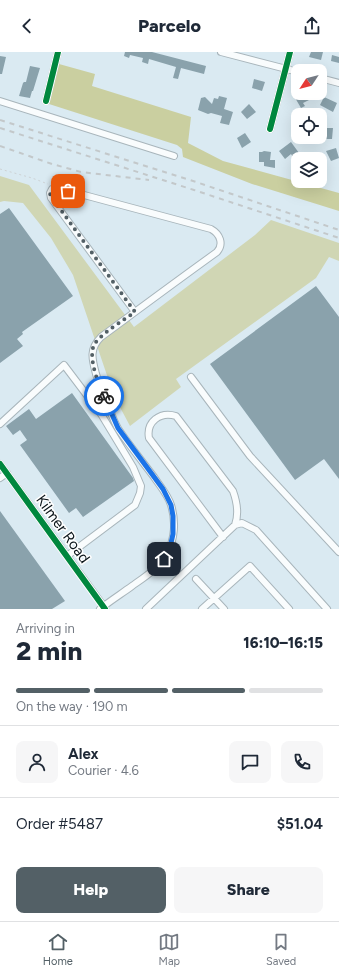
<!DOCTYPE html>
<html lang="en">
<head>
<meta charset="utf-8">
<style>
  body { margin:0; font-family:Figtree,sans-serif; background:#f6f6f7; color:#1f2937; height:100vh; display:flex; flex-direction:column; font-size:15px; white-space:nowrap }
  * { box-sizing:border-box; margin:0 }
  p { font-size:13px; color:#747a83 }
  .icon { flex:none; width:22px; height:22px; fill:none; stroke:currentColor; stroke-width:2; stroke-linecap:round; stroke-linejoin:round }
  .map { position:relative; height:557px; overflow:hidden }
  .sheet { display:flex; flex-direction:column; background:#fff; flex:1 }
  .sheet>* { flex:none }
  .needle { width:26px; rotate:234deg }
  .fabs { position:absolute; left:291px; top:12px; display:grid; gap:8px }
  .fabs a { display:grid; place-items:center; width:36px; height:36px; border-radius:8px; background:#fff; box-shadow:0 4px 16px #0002; font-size:20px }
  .pin { position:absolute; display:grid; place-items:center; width:34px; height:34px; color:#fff; margin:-17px; border-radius:8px; box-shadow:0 2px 6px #0006 }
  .courier { position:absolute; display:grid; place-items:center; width:40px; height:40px; margin:-20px; border:3px solid #1a73e8; border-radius:50%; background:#fff; color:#222; box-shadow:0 1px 5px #0007 }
  .head em { font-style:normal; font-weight:800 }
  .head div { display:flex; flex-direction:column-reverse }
  .head { display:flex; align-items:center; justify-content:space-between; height:68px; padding:0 16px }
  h1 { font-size:26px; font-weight:800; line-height:30px }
  .bar { display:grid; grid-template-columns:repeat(4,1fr); gap:6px 4px; align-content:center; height:48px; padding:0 16px }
  .bar i { height:5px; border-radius:3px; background:#e0e1e3 }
  .bar .current { background:#536066 }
  .bar p { grid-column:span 4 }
  .line { display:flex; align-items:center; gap:10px; padding:0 16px; border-top:1px solid #e0e1e3 }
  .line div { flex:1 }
  .round { display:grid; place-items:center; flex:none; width:42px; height:42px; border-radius:8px; background:#f6f6f7 }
  .primary-button { display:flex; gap:8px; margin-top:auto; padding:8px 16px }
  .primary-button a { flex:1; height:46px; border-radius:8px; background:#536066; color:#fff; font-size:16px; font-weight:800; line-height:46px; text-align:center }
  .primary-button a+a { background:#f6f6f7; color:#1f2937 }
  header { display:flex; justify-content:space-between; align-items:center; height:52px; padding:0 16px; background:#fff; font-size:18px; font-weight:800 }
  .menu { display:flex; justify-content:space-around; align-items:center; height:56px; border-top:1px solid #e0e1e3; background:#fff; font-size:11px; color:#747a83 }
  .menu a { display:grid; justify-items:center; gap:2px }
  .menu .current { color:#536066 }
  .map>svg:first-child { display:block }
</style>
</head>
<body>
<header><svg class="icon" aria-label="back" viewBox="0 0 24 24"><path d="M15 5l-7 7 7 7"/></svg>Parcelo<svg class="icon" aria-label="share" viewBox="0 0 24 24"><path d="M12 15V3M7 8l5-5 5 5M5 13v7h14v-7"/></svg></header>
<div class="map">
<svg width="339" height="557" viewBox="0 0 339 557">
  <rect width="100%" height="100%" fill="#daeaf2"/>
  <path fill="#d0d6b4" d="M0,124L29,133L134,275L255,183L271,168L339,191V209L329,205L316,226L176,327L181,335L130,374L114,344L73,223L51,186L23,151L4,149L0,150Z"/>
  <path fill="#cacfa0" d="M59,12L95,22L92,34L191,65L188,91L223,109L339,141V159L252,132L183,105L182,97L177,93L49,52Z"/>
  <path fill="#8aa2ac" d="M125,0H152L206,14L204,22L181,16L178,27L173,26L176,15L149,7L148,12L142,10L143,6L130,3L129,6L124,4Z
    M311,0H323L321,8L309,5Z
    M332,3L339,5V11L331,9Z
    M0,4L6,5L2,22H0Z
    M30,14L40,16L33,39H32L30,46L19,44L23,31L24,30H26Z
    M254,27L265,30L262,39L252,36Z
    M298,41H305L309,48L303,51L305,54L301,56L294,44Z
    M219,44L227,46L224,57L233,60L229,73L220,71L222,64L211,61L208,62L198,58L201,46L205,45L212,52L214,46L218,47Z
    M324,45L337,51L333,60L320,53Z
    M249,52L256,60L247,67L241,60Z
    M298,65V81L293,82L291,66Z
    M323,76H333L332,87H323Z
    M245,81L251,90L242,96L237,86Z
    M291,90L299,101L293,105L291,102L285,107L279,99Z
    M336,96L339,106L331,109L326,99Z
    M264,99L271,100L270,108H275V116L264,114V110H259V100H262Z
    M9,156L73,244L22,280L23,282L17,287L23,294L0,311V162Z
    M316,234L339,265V427L324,407L295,428L210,312Z
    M72,341L133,426L134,429L83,465L76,456L69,461L20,393L27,388L20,378L13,383L6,374L29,357L36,367Z
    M0,459L65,549L52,557H0Z"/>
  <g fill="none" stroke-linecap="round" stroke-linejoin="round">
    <defs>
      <path id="minor" d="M221,0L298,20
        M320,26L339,31
        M0,49L174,104
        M46,49L58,0
        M270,77L290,0
        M191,325L250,404L339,500
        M0,372L64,313L101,362L133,415L141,434L140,441L135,453L67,504
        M0,412L105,556
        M0,426L7,421
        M223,485L149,386C146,370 160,359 176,364L233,439C237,450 239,462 235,473
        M196,527L224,557
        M100,557C110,549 121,542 132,534C146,524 159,516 167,501C175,487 176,469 171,453C168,443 160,434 154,425C142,409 130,394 119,378C115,372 113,365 110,359C105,346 100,335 96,322C92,307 89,297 101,285C139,257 178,228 217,200C224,192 220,182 211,177L58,136L52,137L50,141L51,146L135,260
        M146,557L235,473L242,471L256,478L327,557
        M202,557L250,514L289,557"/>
    </defs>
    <use href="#minor" stroke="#a8b5bb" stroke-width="8"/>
    <path stroke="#cdd2d5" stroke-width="1" stroke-dasharray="2 3" stroke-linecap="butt" d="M0,117L32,126L48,132"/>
    <use href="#minor" stroke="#f9fcfd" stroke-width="6"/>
    <path stroke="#c3c8ca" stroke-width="2" stroke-dasharray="5 5" stroke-linecap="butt" d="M0,68L196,130L339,178
      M0,76L194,138L339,186
      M0,94L52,112L81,120L149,128"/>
    <defs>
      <path id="cycleway" d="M46,49L58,0
        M270,77L290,0
        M0,412L105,557"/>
    </defs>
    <use href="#cycleway" stroke="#fff" stroke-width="8"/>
    <use href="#cycleway" stroke="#00873e" stroke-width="6"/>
  </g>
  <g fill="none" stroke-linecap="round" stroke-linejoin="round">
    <path stroke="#536066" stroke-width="4" stroke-dasharray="0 7.2" d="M68,139L55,136L51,139L50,143L135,260C125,267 99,283 94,293C88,305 98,332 104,344"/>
    <path stroke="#1a73e8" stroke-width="5" d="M104,344L118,376L163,437L171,453L173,464V482L171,491L164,507"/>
  </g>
  <g text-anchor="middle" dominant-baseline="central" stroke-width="3" stroke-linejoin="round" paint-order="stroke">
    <g font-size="15" fill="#0b151a" stroke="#fff">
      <text transform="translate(63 477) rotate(54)">Kilmer Road</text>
    </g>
  </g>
</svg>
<div class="fabs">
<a><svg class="needle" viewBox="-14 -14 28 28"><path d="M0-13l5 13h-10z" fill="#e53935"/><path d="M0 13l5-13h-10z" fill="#747a83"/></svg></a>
<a><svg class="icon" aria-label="locate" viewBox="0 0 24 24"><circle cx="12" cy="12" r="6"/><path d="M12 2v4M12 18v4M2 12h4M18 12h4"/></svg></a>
<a><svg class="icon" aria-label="layers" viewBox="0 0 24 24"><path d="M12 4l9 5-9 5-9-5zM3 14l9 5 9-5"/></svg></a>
</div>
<div class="pin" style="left:68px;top:139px;background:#ea580c"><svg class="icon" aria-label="bag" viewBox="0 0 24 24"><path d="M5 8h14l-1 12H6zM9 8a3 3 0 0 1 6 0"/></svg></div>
<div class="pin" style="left:164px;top:507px;background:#1f2937"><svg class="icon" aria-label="home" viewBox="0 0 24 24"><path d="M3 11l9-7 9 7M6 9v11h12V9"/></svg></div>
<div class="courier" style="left:104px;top:344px"><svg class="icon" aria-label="bike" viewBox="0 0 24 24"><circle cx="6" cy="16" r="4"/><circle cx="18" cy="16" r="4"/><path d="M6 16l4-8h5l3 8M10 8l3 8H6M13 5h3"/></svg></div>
</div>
<section class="sheet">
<div class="head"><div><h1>2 min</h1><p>Arriving in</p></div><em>16:10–16:15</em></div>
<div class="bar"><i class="current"></i><i class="current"></i><i class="current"></i><i></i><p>On the way · 190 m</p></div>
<div class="line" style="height:72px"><a class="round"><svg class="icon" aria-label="person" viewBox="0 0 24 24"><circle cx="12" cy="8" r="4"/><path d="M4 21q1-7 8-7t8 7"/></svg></a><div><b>Alex</b><p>Courier · 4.6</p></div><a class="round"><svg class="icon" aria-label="chat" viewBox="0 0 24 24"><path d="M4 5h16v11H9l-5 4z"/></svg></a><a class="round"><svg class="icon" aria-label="phone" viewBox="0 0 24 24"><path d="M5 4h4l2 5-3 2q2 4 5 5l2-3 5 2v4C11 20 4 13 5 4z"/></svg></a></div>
<div class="line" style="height:52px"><div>Order #5487</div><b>$51.04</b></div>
<div class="primary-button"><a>Help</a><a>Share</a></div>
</section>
<nav class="menu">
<a class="current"><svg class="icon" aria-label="home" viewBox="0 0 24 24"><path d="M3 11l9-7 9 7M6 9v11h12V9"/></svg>Home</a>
<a><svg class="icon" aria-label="map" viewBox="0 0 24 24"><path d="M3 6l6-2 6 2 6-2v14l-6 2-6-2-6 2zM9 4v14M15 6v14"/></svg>Map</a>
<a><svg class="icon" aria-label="saved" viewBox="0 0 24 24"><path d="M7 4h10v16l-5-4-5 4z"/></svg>Saved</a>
</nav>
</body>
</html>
